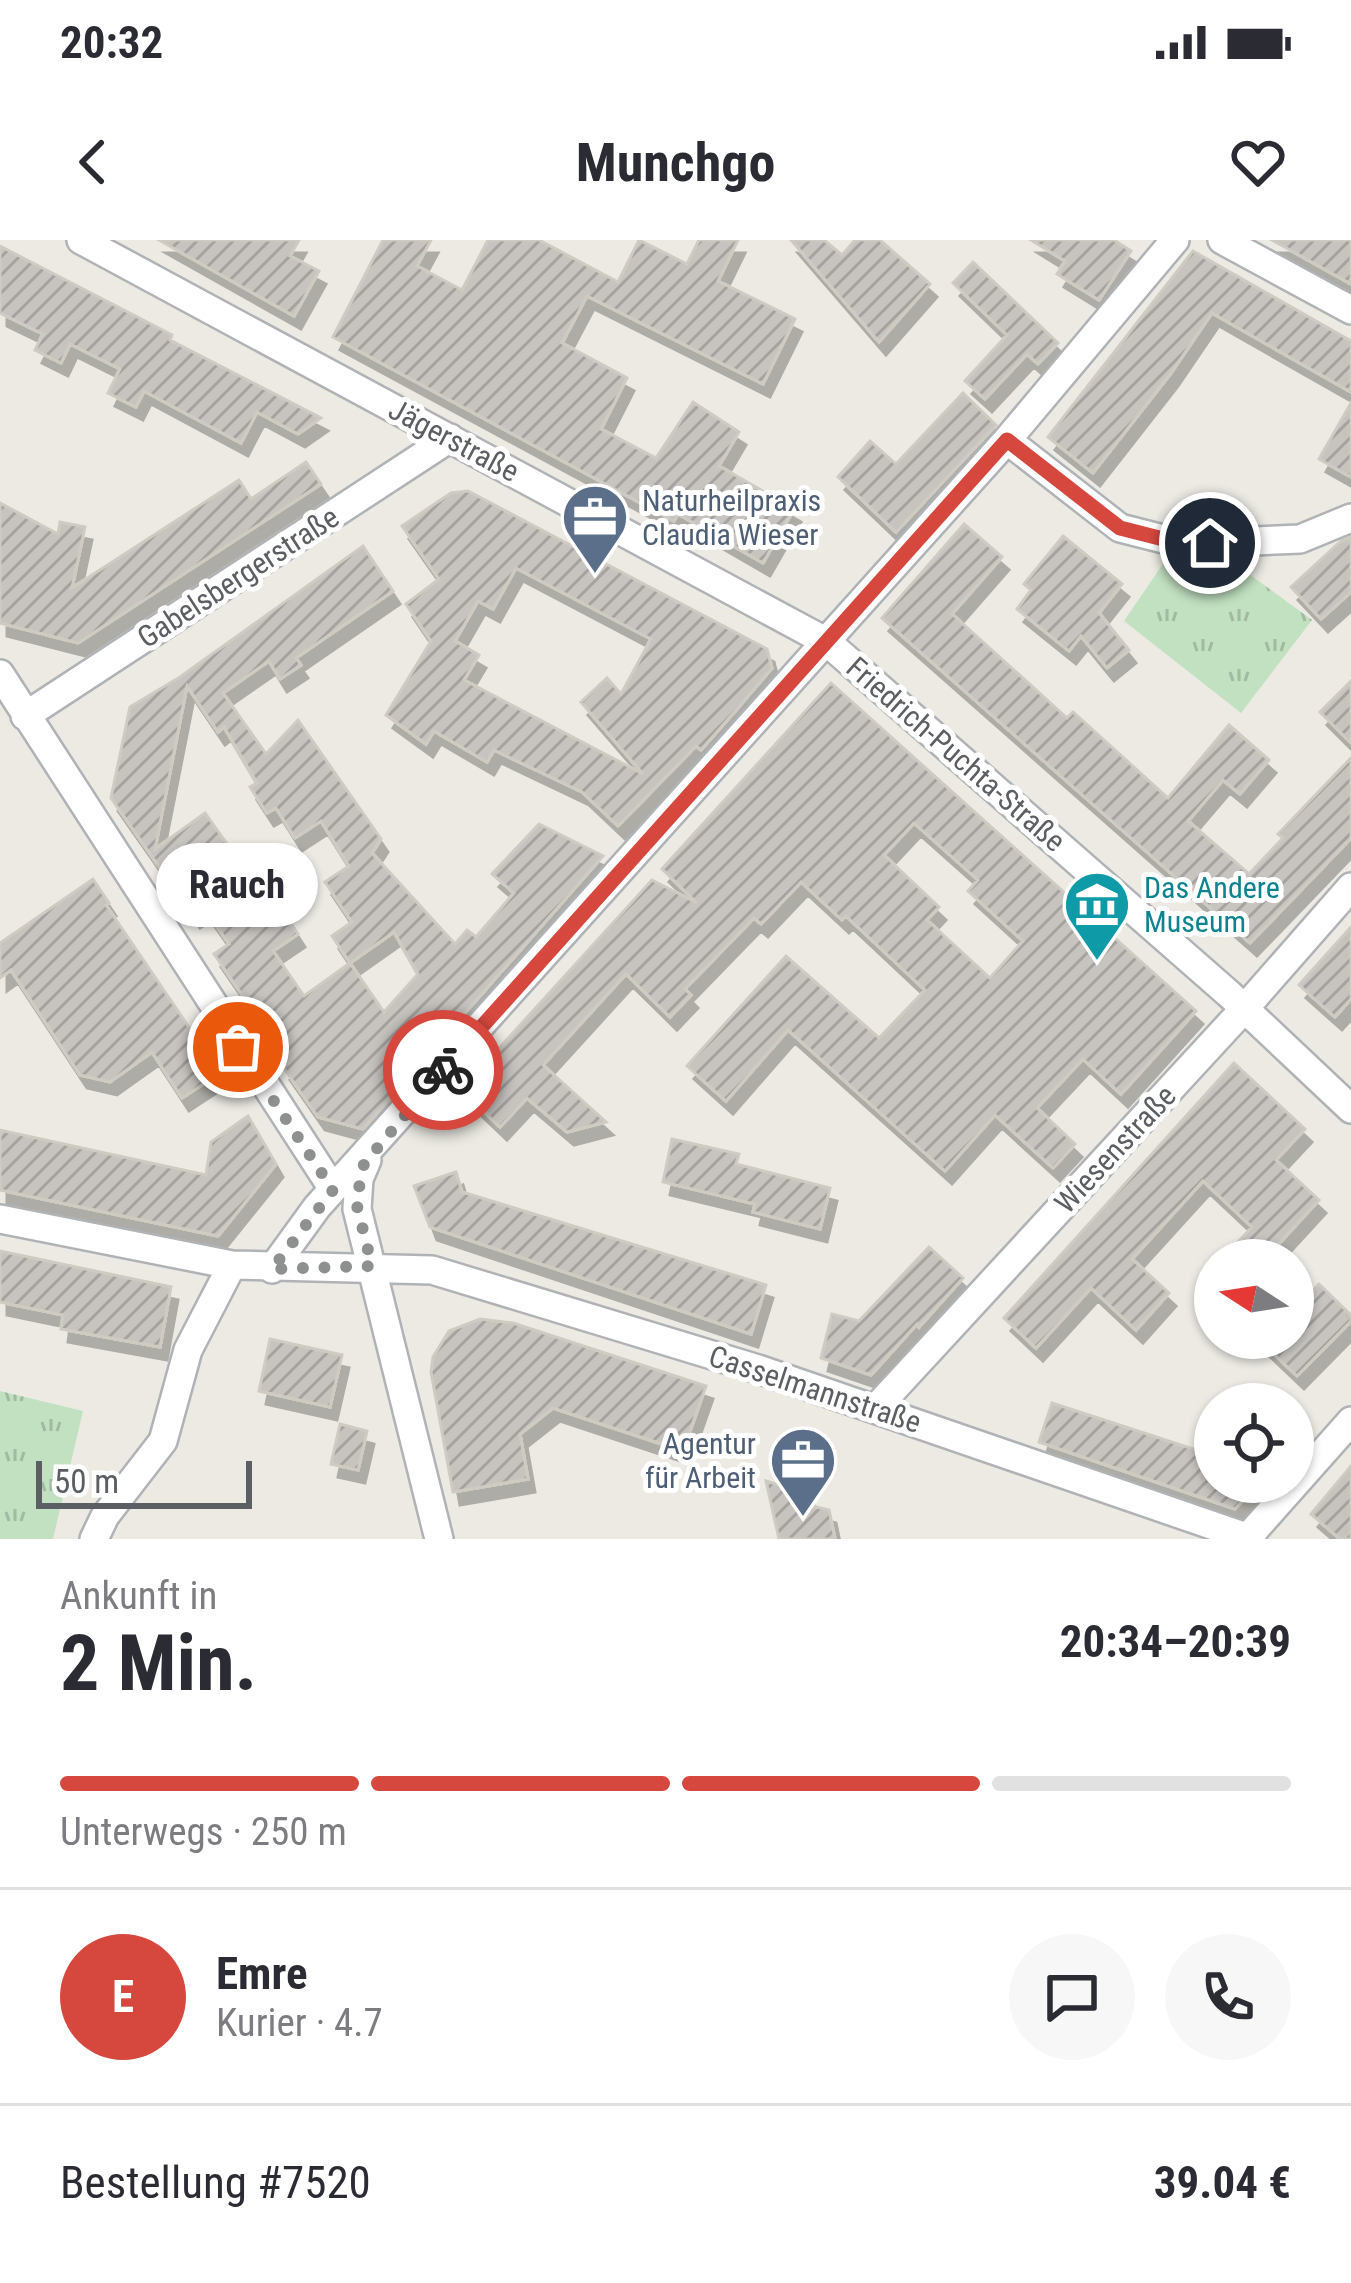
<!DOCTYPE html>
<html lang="de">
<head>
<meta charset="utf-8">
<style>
  body { margin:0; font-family:"Roboto Condensed",sans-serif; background:#f7f7f7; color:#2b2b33; height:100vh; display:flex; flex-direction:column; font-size:45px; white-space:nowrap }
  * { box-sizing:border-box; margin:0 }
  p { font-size:39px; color:#7c7c81 }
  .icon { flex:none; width:66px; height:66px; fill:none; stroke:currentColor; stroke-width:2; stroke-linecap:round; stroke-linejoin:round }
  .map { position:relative; height:1299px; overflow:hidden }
  .side { display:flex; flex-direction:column; background:#fff; flex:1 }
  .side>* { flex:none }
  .needle { width:78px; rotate:282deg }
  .tools { position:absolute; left:1194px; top:999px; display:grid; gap:24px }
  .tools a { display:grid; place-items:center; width:120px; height:120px; border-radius:50%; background:#fff; box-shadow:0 3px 9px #0004; font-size:60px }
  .scale { position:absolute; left:36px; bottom:30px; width:216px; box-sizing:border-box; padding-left:12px; border:6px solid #5b5e62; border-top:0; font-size:33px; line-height:42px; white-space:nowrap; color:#5b5e62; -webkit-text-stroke:9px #fff; paint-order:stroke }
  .pin { position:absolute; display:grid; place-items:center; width:102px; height:102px; color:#fff; margin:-51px; border:6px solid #fff; border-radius:50%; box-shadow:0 3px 12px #0007 }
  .courier { position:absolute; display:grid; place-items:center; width:120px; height:120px; margin:-60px; border:9px solid #d6483e; border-radius:50%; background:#fff; color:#222; box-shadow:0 3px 15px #0007 }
  .bubble { position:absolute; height:84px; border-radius:42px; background:#fff; box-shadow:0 3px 9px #0004; font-size:39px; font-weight:700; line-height:84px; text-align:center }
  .overview em { font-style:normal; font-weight:700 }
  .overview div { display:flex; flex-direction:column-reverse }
  .overview { display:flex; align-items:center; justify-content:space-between; height:204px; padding:0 60px }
  h1 { font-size:78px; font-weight:700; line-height:90px }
  .bar { display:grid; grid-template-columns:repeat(4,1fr); gap:18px 12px; align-content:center; height:144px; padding:0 60px }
  .bar i { height:15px; border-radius:9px; background:#e1e1e2 }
  .bar .current { background:#d6483e }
  .bar p { grid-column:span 4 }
  .line { display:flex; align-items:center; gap:30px; padding:0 60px; border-top:3px solid #e1e1e2 }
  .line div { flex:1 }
  .round { display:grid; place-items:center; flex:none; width:126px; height:126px; border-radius:63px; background:#f7f7f7 }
  .status { display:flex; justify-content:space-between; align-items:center; height:84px; padding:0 60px; background:#fff; direction:ltr }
  .status svg { height:33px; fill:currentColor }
  header { display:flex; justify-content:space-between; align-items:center; height:156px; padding:0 60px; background:#fff; font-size:54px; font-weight:700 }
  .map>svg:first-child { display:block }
</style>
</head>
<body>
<div class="status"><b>20:32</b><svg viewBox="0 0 49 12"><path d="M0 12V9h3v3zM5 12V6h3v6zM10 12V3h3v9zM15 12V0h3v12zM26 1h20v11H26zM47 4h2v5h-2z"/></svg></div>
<header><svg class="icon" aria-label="back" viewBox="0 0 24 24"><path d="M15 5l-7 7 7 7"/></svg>Munchgo<svg class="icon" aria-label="heart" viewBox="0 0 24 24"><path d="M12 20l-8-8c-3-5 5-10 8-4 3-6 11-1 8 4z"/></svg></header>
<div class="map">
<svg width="1351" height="1299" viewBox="0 0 1351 1299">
  <defs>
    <pattern id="park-tufts" width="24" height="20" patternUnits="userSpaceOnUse" patternTransform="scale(3)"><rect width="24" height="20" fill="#c2e1c1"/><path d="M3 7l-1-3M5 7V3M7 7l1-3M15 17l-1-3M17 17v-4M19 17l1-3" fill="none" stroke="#a1baa0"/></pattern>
    <pattern id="building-hatch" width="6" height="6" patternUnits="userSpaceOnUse" patternTransform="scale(3)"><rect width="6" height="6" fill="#c7c4c0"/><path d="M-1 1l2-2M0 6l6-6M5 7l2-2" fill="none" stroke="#a5a29f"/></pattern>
    <filter id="shadow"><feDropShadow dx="7" dy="13" stdDeviation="0" flood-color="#0004"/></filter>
  </defs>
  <rect width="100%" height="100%" fill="#eceae3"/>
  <path fill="url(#park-tufts)" d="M1169,315L1245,331L1312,380L1241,473L1124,381Z
    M0,1151L83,1171L53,1299H0Z"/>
  <path fill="url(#building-hatch)" stroke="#d0cbc2" stroke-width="3" fill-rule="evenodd" filter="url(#shadow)" d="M159,0H299L290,16L319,31L294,76Z
    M383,0H431L417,26L462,50L488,0H539L618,42L639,0L687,24L699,0H738L718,41L795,79L763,144L587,56L562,103L627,138L601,189L656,218L693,162L739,192L719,226L794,269L763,323L678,274L674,281L333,97Z
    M791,0H824L842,15L855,0H880L930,44L879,102Z
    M1031,0H1114L1131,11L1099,60L1057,34L1065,21Z
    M1272,0H1351V44Z
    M0,6L172,95L170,100L321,178L298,194L257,172L241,203L144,151L136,167L108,153L120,129L70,104L61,123L35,110L43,94L0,73Z
    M1193,11L1351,101V152L1212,73L1171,133L1093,233L1048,197Z
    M973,22L1058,103L1038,124L1027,114L985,159L965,141L1007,95L953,43Z
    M963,153L996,185L896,292L838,237L870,201L896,224Z
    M1351,163V237L1319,219Z
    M306,222L321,244L78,403L0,383V263L58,294L60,282L85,287L72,348L239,240L251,259Z
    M468,251L767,409L772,428L737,469L701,510L696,506L618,586L582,552L494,510L487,522L434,491L426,504L386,475L431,401L406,364L439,339L402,286L451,253ZM516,328L651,399L621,454L607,438L581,462L643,534L464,440L479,415L455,401L478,361L493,369Z
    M964,284L1002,317L952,374L1067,478L1073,472L1168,558L1229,485L1269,520L1240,554L1223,540L1188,581L1249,634L1283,598L1278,594L1351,518V598L1250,703L882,378Z
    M1063,296L1122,344L1099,373L1129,410L1107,428L1081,396L1069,411L1017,369L1031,350L1024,344Z
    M1351,297V352L1321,379L1291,347L1341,301Z
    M363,306L393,351L296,418L301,425L280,439L269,421L223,453L266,514L298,480L381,599L372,613L455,704L467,690L476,697L514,653L492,634L539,584L603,616L363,889L318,877L283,827L289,823L214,714L229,704L204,668L193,675L111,558L130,467L180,437ZM187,446L218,492L224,487L257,543L250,547L267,573L276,568L295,598L321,581L349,626L325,642L352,682L332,696L350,723L304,756L273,711L298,694L276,660L270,664L205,573L155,609ZM394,692L418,734L384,772L350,723Z
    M1351,441V503L1320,472Z
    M831,443L1196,771L1121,854L1083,819L1037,868L1075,904L1053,928L995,875L945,931L788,790L726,861L687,826L786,716L879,798L925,750L846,676L842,680L801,642L761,684L754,678L685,749L691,755L670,777L626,734L543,825L606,882L567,892L527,858L500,887L461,850L652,640L697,663L662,629ZM914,583L978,640L968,651L1023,701L990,738L927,680L939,667L884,615Z
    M93,639L109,663L106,665L220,833L182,858L152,812L110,842L80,835L11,730L0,738V703Z
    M1351,687V759L1335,777L1299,745Z
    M1234,823L1305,889L1276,920L1319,960L1275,1008L1288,1020H1221L1252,987L1203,941L1132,1019L1169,1053L1136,1090L1091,1048L1036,1108L1004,1078Z
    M248,876L276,924L218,996L0,950V890L206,935L211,902Z
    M672,899L739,914L736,924L830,948L820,989L753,972L755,964L663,942Z
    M456,932L462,952L766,1045L751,1094L430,987L414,946Z
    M929,1007L963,1038L919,1087L917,1084L871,1135L821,1118L832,1074L859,1081Z
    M0,1011L171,1047L160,1107L61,1089L63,1075L0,1062Z
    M1319,1044L1351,1075V1081L1297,1136L1257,1098H1293V1071Z
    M480,1079L513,1083L706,1146L683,1211L553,1168L520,1194L528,1239L453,1252L431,1132L433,1117L449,1091Z
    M270,1099L342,1115L330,1167L259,1151Z
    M1052,1163L1215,1216V1242H1259L1235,1269L1039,1202Z
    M340,1184L367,1191L358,1230L331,1224Z
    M1351,1226V1299H1340L1311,1274Z
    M766,1241L805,1253L808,1265L829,1270L835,1299H779Z"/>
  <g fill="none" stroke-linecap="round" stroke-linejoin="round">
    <defs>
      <path id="minor" d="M81,0L827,402L1229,754L1351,869
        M1222,0L1351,70
        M1007,200L1120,288L1183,304L1300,299L1351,278
        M0,434L333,949
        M25,476L450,198
        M367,920L359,939L357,969L439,1299
        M0,979L232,1025L432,1030L758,1129L1252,1299
        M272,1029L317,967L1007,200L1175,0
        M876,1168L1244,769L1351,647
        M1248,1297L1351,1181
        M94,1299L105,1276L163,1201L188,1110L232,1025"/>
    </defs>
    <use href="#minor" stroke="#b0b3b6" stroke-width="32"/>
    <use href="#minor" stroke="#fff" stroke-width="27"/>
  </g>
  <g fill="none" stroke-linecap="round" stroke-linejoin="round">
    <path stroke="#8e8f8f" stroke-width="12" stroke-dasharray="0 21.6" d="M238,807L333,950L272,1029L372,1026L356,962L364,924L443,830"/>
    <path stroke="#d6483e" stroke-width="15" d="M443,830L1007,200L1120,288L1183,304L1210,303"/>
  </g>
  <defs>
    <symbol id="office-pin" viewBox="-11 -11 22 30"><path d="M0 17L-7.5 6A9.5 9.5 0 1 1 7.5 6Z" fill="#5c6f8a" stroke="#fff"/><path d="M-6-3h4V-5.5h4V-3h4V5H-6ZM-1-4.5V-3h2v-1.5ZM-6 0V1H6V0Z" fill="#fff"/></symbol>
    <symbol id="museum-pin" viewBox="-11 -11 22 30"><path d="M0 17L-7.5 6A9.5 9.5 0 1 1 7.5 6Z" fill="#0f9aa8" stroke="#fff"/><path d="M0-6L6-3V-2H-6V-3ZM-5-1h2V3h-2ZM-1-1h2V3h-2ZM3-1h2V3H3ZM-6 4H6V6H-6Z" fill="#fff"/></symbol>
  </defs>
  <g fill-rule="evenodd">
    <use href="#office-pin" x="557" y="239" width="76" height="104"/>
    <use href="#museum-pin" x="1059" y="626" width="76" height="104"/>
    <use href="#office-pin" x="765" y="1182" width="76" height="104"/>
  </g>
  <g text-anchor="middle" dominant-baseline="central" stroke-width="10" stroke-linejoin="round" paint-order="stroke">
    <g font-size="30" fill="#5b5e62" stroke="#fff">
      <text transform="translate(454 200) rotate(28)">Jägerstraße</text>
      <text transform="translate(238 337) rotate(-33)">Gabelsbergerstraße</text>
      <text transform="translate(956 514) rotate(41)">Friedrich-Puchta-Straße</text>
      <text transform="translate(1115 909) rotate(-47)">Wiesenstraße</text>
      <text transform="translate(815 1149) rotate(18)">Casselmannstraße</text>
    </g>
    <g font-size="30" fill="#4e5e75" stroke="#fff" text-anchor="start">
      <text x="642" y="260">Naturheilpraxis<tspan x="642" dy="34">Claudia Wieser</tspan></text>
      <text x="756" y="1203" text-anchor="end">Agentur<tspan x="756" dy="34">für Arbeit</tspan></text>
    </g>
    <g font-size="30" fill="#0d838f" stroke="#fff" text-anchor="start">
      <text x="1144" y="647">Das Andere<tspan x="1144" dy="34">Museum</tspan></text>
    </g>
  </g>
</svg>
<div class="tools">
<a><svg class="needle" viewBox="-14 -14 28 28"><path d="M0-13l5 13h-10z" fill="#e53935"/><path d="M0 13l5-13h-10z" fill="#7c7c81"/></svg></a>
<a><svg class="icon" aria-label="locate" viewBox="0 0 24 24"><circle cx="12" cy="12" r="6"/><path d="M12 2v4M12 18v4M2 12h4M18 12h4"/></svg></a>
</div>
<div class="scale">50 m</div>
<div class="pin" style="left:238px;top:807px;background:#ea580c"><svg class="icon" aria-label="bag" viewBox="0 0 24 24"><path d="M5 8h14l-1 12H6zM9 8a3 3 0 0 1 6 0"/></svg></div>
<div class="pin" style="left:1210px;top:303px;background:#1f2937"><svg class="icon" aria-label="home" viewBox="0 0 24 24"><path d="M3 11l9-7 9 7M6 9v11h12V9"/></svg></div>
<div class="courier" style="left:443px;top:830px"><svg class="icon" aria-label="bike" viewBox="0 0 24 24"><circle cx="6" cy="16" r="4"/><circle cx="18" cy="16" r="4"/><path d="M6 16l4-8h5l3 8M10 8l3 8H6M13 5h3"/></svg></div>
<div class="bubble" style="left:156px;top:603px;width:162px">Rauch</div>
</div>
<section class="side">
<div class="overview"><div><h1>2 Min.</h1><p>Ankunft in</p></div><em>20:34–20:39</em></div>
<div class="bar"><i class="current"></i><i class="current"></i><i class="current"></i><i></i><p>Unterwegs · 250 m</p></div>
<div class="line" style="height:216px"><b class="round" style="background:#d6483e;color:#fff">E</b><div><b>Emre</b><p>Kurier · 4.7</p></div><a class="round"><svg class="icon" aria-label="chat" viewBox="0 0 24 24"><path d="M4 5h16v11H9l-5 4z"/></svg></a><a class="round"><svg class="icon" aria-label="phone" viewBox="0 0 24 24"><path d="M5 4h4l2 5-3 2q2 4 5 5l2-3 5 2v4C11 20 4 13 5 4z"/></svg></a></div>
<div class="line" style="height:156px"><div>Bestellung #7520</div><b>39.04 €</b></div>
</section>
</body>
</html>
